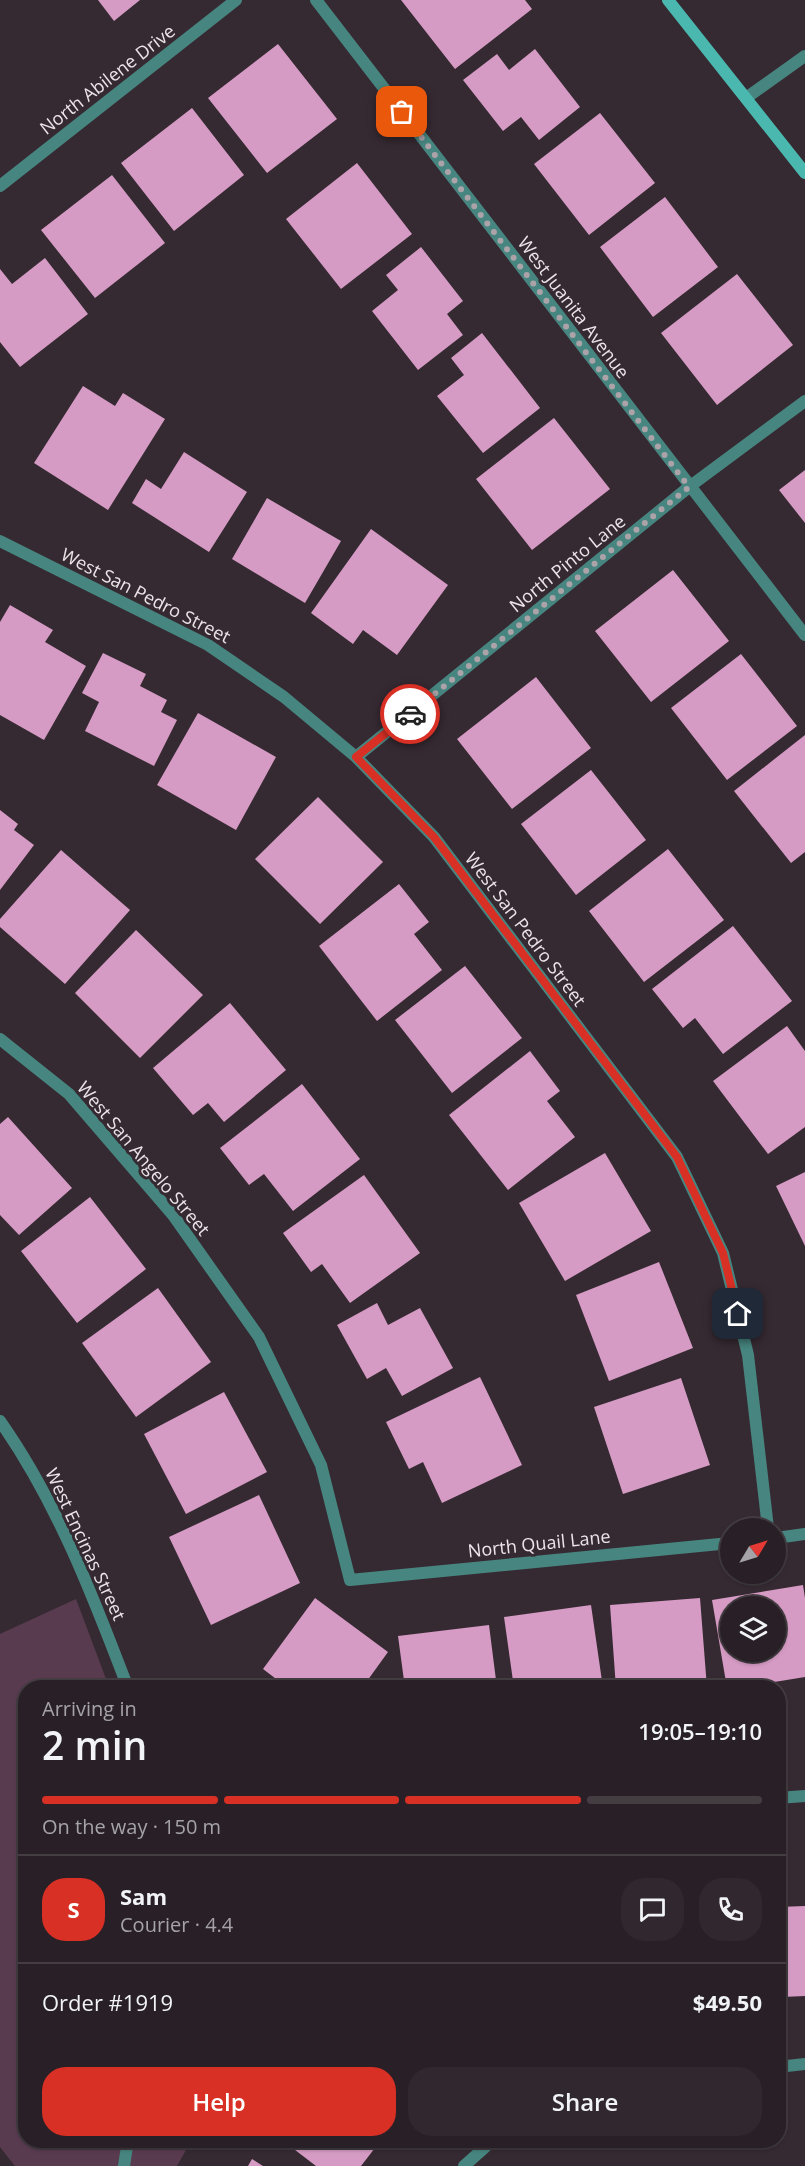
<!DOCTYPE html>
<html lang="en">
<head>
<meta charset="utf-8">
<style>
  body { margin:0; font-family:"Open Sans",sans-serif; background:#30282e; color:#f1f3f6; height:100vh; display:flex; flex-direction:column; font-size:22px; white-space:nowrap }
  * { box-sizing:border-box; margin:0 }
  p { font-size:20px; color:#a5a3a7 }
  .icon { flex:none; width:33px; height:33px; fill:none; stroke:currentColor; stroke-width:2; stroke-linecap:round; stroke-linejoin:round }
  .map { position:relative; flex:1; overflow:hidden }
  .side { position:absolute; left:18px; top:1680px; width:768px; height:468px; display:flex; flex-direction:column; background:#282026; border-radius:24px; box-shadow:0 2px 4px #0004,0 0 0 2px #443e43 }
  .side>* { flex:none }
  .needle { width:39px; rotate:52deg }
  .controls { position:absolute; left:720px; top:1518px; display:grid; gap:12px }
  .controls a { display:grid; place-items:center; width:66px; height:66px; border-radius:50%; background:#282026; box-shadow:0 2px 4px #0004,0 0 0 2px #443e43; font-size:30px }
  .pin { position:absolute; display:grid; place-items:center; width:51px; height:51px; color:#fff; margin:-26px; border-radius:12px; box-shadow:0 3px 9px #0006 }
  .courier { position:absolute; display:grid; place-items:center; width:60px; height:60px; margin:-30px; border:4px solid #d93025; border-radius:50%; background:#fff; color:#222; box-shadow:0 2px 8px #0007 }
  .headline em { font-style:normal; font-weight:600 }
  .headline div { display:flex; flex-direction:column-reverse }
  .headline { display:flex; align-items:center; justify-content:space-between; height:102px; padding:0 24px }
  h1 { font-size:39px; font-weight:600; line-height:45px }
  .bar { display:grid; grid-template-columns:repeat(4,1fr); gap:9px 6px; align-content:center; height:72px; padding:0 24px }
  .bar i { height:8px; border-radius:4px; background:#443e43 }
  .bar .on { background:#d93025 }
  .bar p { grid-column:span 4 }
  .line { display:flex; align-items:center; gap:15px; padding:0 24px; border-top:2px solid #443e43 }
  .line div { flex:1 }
  .round { display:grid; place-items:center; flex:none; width:63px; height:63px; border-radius:24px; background:#30282e }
  .button { display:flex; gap:12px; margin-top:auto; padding:12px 24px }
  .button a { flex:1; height:69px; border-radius:24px; background:#d93025; color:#fff; font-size:24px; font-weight:600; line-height:69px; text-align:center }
  .button a+a { background:#30282e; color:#f1f3f6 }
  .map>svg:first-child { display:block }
</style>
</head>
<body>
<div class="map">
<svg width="805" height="2166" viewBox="0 0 805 2166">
  <rect width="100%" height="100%" fill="#362a32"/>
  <path fill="#593b50" d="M76,1599L109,1687L26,1688V2140L191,2141L177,2166H15L0,2147V1634Z"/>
  <path fill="#d59bc4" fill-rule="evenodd" d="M98,0H140L114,21Z
    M401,0H525L532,9L455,69Z
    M278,44L337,119L267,173L208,98Z
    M535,49L580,107L539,140L521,117L503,131L463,80L497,54L509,70Z
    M192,108L244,175L174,231L121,163Z
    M600,113L655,183L589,235L534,164Z
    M357,163L412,234L341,289L286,219Z
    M112,175L165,243L95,298L41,230Z
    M665,197L718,267L653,317L600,247Z
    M421,247L463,301L447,314L463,335L418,370L372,311L398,290L386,275Z
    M45,258L88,314L20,367L0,342V269L12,284Z
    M737,274L793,345L717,405L661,333Z
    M482,333L540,408L483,453L437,396L464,375L451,358Z
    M83,386L115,406L123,393L165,419L108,510L34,463Z
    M554,418L610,489L532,550L476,479Z
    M184,452L247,492L209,552L132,503L146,479L161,489Z
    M805,470V523L779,490Z
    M267,498L341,541L305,603L232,559Z
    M371,529L448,585L397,655L363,630L353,644L311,613Z
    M673,570L729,641L651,702L595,631Z
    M10,605L53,630L45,642L86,666L44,740L0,715V622Z
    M103,653L146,674L140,686L167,700L161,712L177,720L154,766L85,731L99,702L82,693Z
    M741,654L797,726L727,780L671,708Z
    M536,677L591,748L512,809L457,739Z
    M198,713L276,757L236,830L157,785Z
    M805,735V852L791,863L734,791Z
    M591,770L646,840L576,895L521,824Z
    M318,797L383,862L320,924L255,859Z
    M0,810L18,824L14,830L34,845L0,890Z
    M668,849L724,920L644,982L589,911Z
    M61,850L130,910L65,984L0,927V919Z
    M399,884L429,922L414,934L442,970L377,1021L319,946Z
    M733,926L792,1001L723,1054L695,1018L683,1028L652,989Z
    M136,930L203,995L140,1058L75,993Z
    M465,966L522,1038L452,1093L395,1020Z
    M230,1003L286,1070L224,1122L208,1103L193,1115L153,1068Z
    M787,1026L805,1051V1127L768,1154L713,1081Z
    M530,1051L560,1091L547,1101L575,1137L508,1190L449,1115Z
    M302,1084L360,1159L293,1211L264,1174L249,1185L220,1148Z
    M8,1117L72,1188L19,1235L0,1215V1124Z
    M605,1153L651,1231L565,1281L519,1203Z
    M805,1172V1246L776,1186Z
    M364,1175L420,1253L350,1303L322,1264L311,1272L283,1233Z
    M90,1197L146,1269L77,1323L21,1251Z
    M659,1262L693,1348L609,1381L576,1295Z
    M158,1288L211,1362L136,1417L82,1343Z
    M377,1303L388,1325L420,1308L453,1368L402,1396L386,1368L367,1379L337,1325Z
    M480,1377L522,1465L442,1503L423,1462L409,1469L386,1422Z
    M681,1378L710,1465L623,1494L594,1407Z
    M224,1392L267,1472L186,1514L144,1434Z
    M259,1495L300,1583L211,1625L169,1537Z
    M803,1585L805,1598V1677L738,1688H727L712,1600ZM730,1606H776V1652H730Z
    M315,1598L388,1652L362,1688H288L263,1669Z
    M700,1598L707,1688H616L610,1605Z
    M591,1605L603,1688H514L504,1617Z
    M489,1625L497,1688H405L398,1636Z
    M805,1906V1996L782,1997L778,1952V1907Z
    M282,2140H373L378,2144L361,2166H316Z
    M252,2159L263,2166H248Z"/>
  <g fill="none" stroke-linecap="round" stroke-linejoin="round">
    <path stroke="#478680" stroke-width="12" d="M316,0L805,635
      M746,98L805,56
      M0,186L236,0
      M0,541L208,645L284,697L356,757L434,837L677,1157L723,1253L748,1355L768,1528
      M356,757L689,487L805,401
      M0,1039L69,1094L173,1215L259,1337L321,1465L350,1580L730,1543
      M0,1421C57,1502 93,1596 128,1688
      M776,1538L805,1534
      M778,1798L805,1796
      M778,2067L805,2064
      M124,2166L128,2140
      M464,2166L493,2140"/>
    <path stroke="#4bb8af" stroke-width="12" d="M668,0L805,173"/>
  </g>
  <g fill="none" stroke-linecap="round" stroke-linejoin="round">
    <path stroke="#aca3a9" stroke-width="6" stroke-dasharray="0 10.8" d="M402,112L689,487L410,714"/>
    <path stroke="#d93025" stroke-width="8" d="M410,714L356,757L434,837L677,1157L723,1253L738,1314"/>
  </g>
  <g text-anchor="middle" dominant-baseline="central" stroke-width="6" stroke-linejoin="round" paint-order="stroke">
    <g font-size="18" fill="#ece4e9" stroke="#362a32">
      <text transform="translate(107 79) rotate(-38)">North Abilene Drive</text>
      <text transform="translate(574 307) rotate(53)">West Juanita Avenue</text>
      <text transform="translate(567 563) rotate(-39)">North Pinto Lane</text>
      <text transform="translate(146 595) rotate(27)">West San Pedro Street</text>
      <text transform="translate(526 929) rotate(53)">West San Pedro Street</text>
      <text transform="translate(144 1158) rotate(50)">West San Angelo Street</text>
      <text transform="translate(539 1543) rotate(-6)">North Quail Lane</text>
      <text transform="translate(86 1544) rotate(65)">West Encinas Street</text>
    </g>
  </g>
</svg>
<div class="controls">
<a><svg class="needle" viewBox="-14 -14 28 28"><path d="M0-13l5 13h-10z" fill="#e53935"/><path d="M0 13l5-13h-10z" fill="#a5a3a7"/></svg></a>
<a><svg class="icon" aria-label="layers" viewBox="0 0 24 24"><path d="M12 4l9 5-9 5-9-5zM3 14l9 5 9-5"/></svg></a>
</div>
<div class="pin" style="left:402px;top:112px;background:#ea580c"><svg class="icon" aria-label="bag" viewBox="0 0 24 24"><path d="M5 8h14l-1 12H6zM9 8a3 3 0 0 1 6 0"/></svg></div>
<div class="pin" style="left:738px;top:1314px;background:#1f2937"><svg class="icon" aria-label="home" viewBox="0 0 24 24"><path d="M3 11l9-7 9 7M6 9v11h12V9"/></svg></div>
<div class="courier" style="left:410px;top:714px"><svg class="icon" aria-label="car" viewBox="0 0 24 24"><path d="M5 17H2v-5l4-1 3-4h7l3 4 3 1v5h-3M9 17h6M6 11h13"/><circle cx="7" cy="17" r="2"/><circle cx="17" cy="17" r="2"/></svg></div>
<section class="side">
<div class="headline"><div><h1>2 min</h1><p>Arriving in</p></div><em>19:05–19:10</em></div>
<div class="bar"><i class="on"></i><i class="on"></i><i class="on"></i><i></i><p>On the way · 150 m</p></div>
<div class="line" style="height:108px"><b class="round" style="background:#d93025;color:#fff">S</b><div><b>Sam</b><p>Courier · 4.4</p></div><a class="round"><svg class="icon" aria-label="chat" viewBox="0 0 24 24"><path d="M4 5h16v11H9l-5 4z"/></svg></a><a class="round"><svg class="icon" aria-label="phone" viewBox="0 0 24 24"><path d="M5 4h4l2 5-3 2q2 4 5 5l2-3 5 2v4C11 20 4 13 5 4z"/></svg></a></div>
<div class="line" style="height:78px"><div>Order #1919</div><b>$49.50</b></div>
<div class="button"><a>Help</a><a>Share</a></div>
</section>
</div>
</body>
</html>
